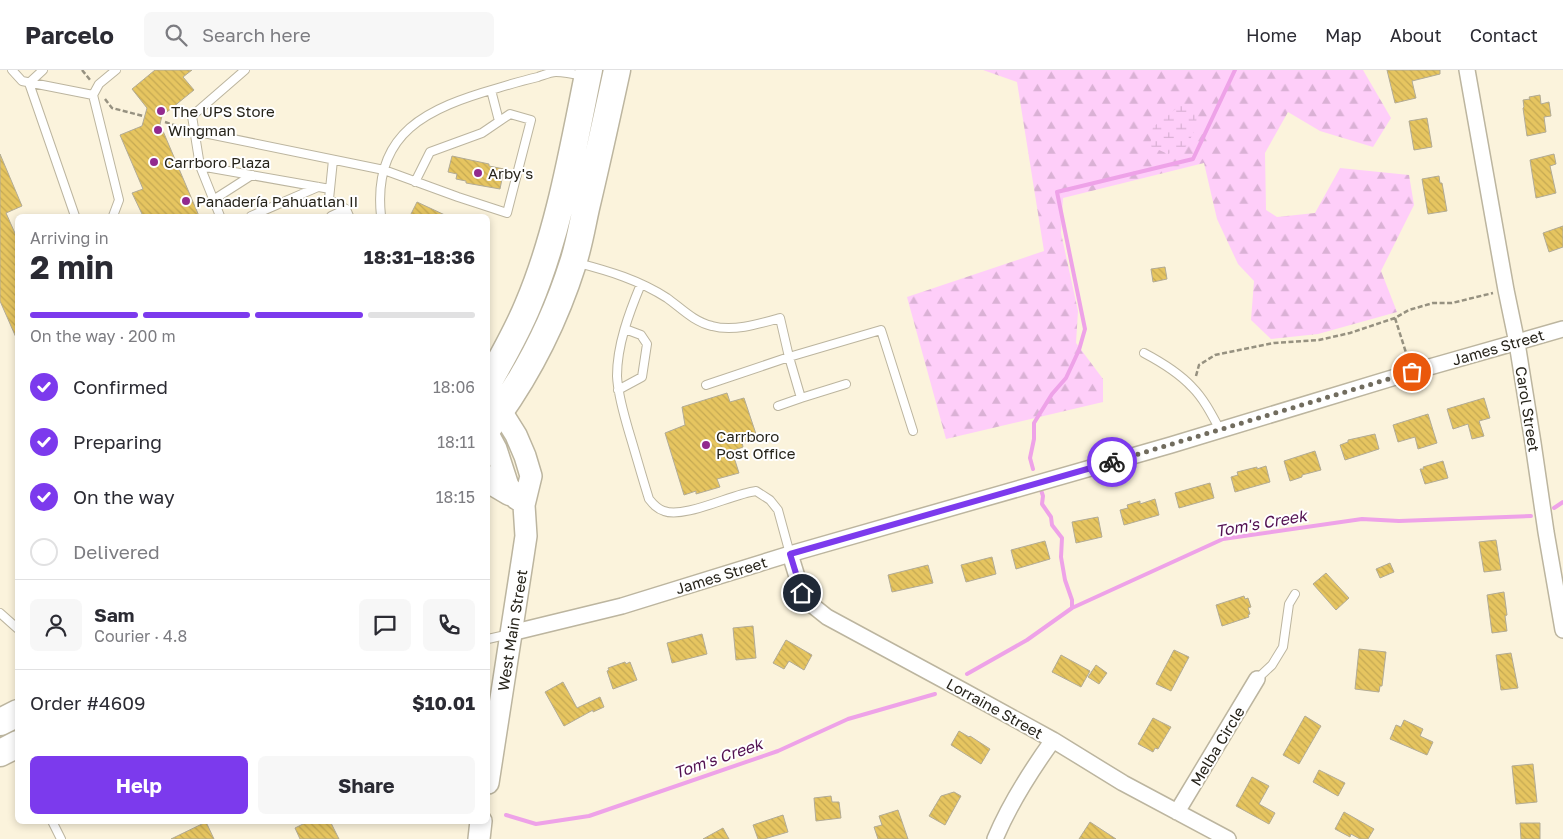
<!DOCTYPE html>
<html lang="en">
<head>
<meta charset="utf-8">
<style>
  body { margin:0; font-family:"Golos Text",sans-serif; background:#f7f7f7; color:#2b2b33; height:100vh; display:flex; flex-direction:column; font-size:19px; white-space:nowrap }
  * { box-sizing:border-box; margin:0 }
  p { font-size:16px; color:#7c7c81 }
  .icon { flex:none; width:28px; height:28px; fill:none; stroke:currentColor; stroke-width:2; stroke-linecap:round; stroke-linejoin:round }
  .map { position:relative; flex:1; overflow:hidden }
  .sheet { position:absolute; left:15px; top:144px; width:475px; height:610px; display:flex; flex-direction:column; background:#fff; border-radius:8px; box-shadow:0 2px 8px #0003 }
  .sheet>* { flex:none }
  .pin { position:absolute; display:grid; place-items:center; width:42px; height:42px; color:#fff; margin:-21px; border:2px solid #fff; border-radius:50%; box-shadow:0 1px 5px #0007 }
  .courier { position:absolute; display:grid; place-items:center; width:50px; height:50px; margin:-25px; border:4px solid #7c3aed; border-radius:50%; background:#fff; color:#222; box-shadow:0 1px 6px #0007 }
  .headline em { font-style:normal; font-weight:700 }
  .headline div { display:flex; flex-direction:column-reverse }
  .headline { display:flex; align-items:center; justify-content:space-between; height:85px; padding:0 15px }
  h1 { font-size:32px; font-weight:700; line-height:38px }
  .bar { display:grid; grid-template-columns:repeat(4,1fr); gap:8px 5px; align-content:center; height:60px; padding:0 15px }
  .bar i { height:6px; border-radius:4px; background:#e1e1e2 }
  .bar .on { background:#7c3aed }
  .bar p { grid-column:span 4 }
  .line { display:flex; align-items:center; gap:12px; padding:0 15px; border-top:1px solid #e1e1e2 }
  .line div { flex:1 }
  .round { display:grid; place-items:center; flex:none; width:52px; height:52px; border-radius:8px; background:#f7f7f7 }
  ol { padding:0 15px; list-style:none }
  li { display:flex; align-items:center; gap:15px; height:55px }
  li p { margin-inline-start:auto }
  li .icon { padding:5px; border-radius:50%; background:#7c3aed; color:#fff; stroke-width:4 }
  li:last-child { color:#7c7c81 }
  li i { width:28px; height:28px; border:2px solid #e1e1e2; border-radius:50% }
  .primary-button { display:flex; gap:10px; margin-top:auto; padding:10px 15px }
  .primary-button a { flex:1; height:58px; border-radius:8px; background:#7c3aed; color:#fff; font-size:20px; font-weight:700; line-height:58px; text-align:center }
  .primary-button a+a { background:#f7f7f7; color:#2b2b33 }
  header { display:flex; align-items:center; gap:30px; box-sizing:border-box; height:70px; padding:0 25px; background:#fff; border-bottom:1px solid #e1e1e2 }
  header strong { font-size:24px }
  nav { display:flex; gap:28px; margin-inline-start:auto; font-size:18px }
  .search { width:350px; height:45px; background:#f7f7f7; display:flex; align-items:center; gap:12px; box-sizing:border-box; padding:0 18px; border-radius:8px; color:#7c7c81; font-size:19px }
  .map>svg:first-child { display:block }
</style>
</head>
<body>
<header>
<strong>Parcelo</strong>
<div class="search"><svg class="icon" aria-label="search" viewBox="0 0 24 24"><circle cx="10" cy="10" r="6"/><path d="M15 15l6 6"/></svg>Search here</div>
<nav><a>Home</a><a>Map</a><a>About</a><a>Contact</a></nav>
</header>
<div class="map">
<svg width="1563" height="769" viewBox="0 0 1563 769">
  <defs>
    <pattern id="forest-firs" width="22" height="20" patternUnits="userSpaceOnUse" patternTransform="scale(1.25)"><rect width="22" height="20" fill="#fecef9"/><path d="M5 1l3.5 6h-7zM16 11l3.5 6h-7z" fill="#dab1d5"/></pattern>
    <pattern id="wetland-marsh" width="20" height="14" patternUnits="userSpaceOnUse" patternTransform="scale(1.25)"><rect width="20" height="14" fill="#fecef9"/><path d="M1 5h8M5 5V1M11 12h8M15 12V8" fill="none" stroke="#dab1d5"/></pattern>
    <pattern id="building-back-hatch" width="6" height="6" patternUnits="userSpaceOnUse" patternTransform="scale(1.25)"><rect width="6" height="6" fill="#e6c560"/><path d="M-1 5l2 2M0 0l6 6M5-1l2 2" fill="none" stroke="#c5a953"/></pattern>
  </defs>
  <rect width="100%" height="100%" fill="#fbf3dc"/>
  <path fill="url(#forest-firs)" d="M983,0H1363L1391,48L1373,77L1320,61L1288,42L1265,83L1266,140L1277,147L1315,143L1340,98L1409,105L1414,135L1381,201L1397,242L1318,264L1271,269L1251,250L1254,211L1238,194L1217,149L1204,93L1063,128L1061,163L1078,241L1076,273L1103,309V332L946,369L907,227L1044,181L1017,12Z"/>
  <path fill="url(#wetland-marsh)" d="M1182,34L1197,38L1196,57L1187,76L1168,84L1150,76L1153,57Z"/>
  <g fill="none" stroke-linecap="round" stroke-linejoin="round">
    <path stroke="#eea2e8" stroke-width="4" d="M1033,399L1030,388L1034,369V353L1052,324L1066,308L1079,280L1085,259L1057,122L1193,89L1235,0
      M1041,420L1043,426L1042,434L1051,447L1052,455L1062,468L1061,487L1065,510L1072,530V538
      M1554,438L1563,432
      M967,604L1027,570L1072,538L1223,469L1362,449L1399,451L1531,446
      M506,745L536,754L589,746L778,681L848,649L935,624"/>
  </g>
  <path fill="url(#building-back-hatch)" stroke="#b2ab95" d="M155,0H192L183,7L194,20L162,46L160,54L199,146H143L132,123L143,119L120,65L142,56L147,38L132,19Z
    M1387,0H1440V4L1412,11L1416,28L1395,33Z
    M1540,25L1541,34L1549,32L1551,46L1544,47L1546,62L1527,66L1523,38L1524,37L1523,30L1530,29L1529,27Z
    M1427,48L1432,77L1414,80L1409,51Z
    M0,84L22,136L6,143L18,170V272L0,231Z
    M1554,84L1556,94L1550,96L1556,123L1536,128L1530,90Z
    M452,86L489,94V96L504,99L500,119L466,113V111L456,109L457,104L448,102Z
    M1439,106L1440,113H1442L1447,141L1428,144L1422,109Z
    M417,132L447,146H410Z
    M1563,156V177L1549,182L1543,163Z
    M1165,197L1167,209L1153,212L1151,199Z
    M727,323L730,332L744,328L757,367L742,372L743,377L732,381L739,403L717,409L720,417L696,424V421L684,425L665,363L685,355L682,337Z
    M1484,328L1490,348L1479,351L1484,366L1472,369L1468,354L1453,359L1447,339Z
    M1428,344L1437,373L1418,379L1415,367L1398,372L1393,355Z
    M1375,364L1379,379L1345,390L1340,375L1348,372V370Z
    M1315,381L1321,400L1302,405V407L1290,411L1284,391Z
    M1443,391L1448,408L1425,414L1420,399H1424L1423,397Z
    M1266,396L1270,412L1235,422L1231,407L1238,405L1237,402L1257,397V399Z
    M1210,413L1214,428L1179,438L1175,423Z
    M1155,429L1159,445L1124,455L1120,440L1128,438L1127,435L1140,431V434Z
    M1098,447L1102,467L1076,473L1072,452Z
    M1496,470L1501,500L1484,502L1479,472Z
    M1045,471L1050,489L1016,499L1011,480Z
    M992,487L996,504L966,512L961,495Z
    M1390,493L1394,502L1380,508L1376,499Z
    M928,495L933,513L892,522L888,505Z
    M1326,503L1349,528L1336,540L1313,514Z
    M1504,522L1507,545L1505,546L1507,561L1492,563L1487,525Z
    M1244,526L1245,529L1248,528L1251,537L1248,538L1250,544L1248,545L1249,547L1222,556L1216,535Z
    M753,556L756,588L736,590L733,558Z
    M702,564L707,584L672,593L667,573Z
    M786,570L812,585L804,600L789,591L784,599L773,593Z
    M1359,579L1386,582L1382,616H1380L1379,622L1355,619Z
    M1174,580L1189,587L1171,621L1156,614Z
    M1511,583L1518,618L1501,620L1496,585Z
    M1061,585L1090,601L1081,617L1052,602Z
    M625,592L626,594L630,592L637,610L613,619L607,601L609,600L608,598Z
    M1096,595L1107,603L1099,614L1088,607Z
    M563,612L577,638L600,627L604,637L593,642V640L564,656L545,622Z
    M1305,646L1321,656L1299,694L1283,685Z
    M1153,648L1171,657L1158,679L1155,678L1153,682L1138,674Z
    M1404,650L1423,659L1420,666L1433,672L1427,685L1390,669L1396,655L1401,657Z
    M959,661L969,667L970,666L990,679L981,694L951,675Z
    M1533,694L1537,732L1516,734L1512,696Z
    M1319,700L1345,713L1338,726L1313,712Z
    M1252,707L1269,716L1259,734L1275,743L1269,754L1236,736Z
    M954,722L961,726L945,755L929,746L941,726Z
    M831,726L832,732H839L841,748L816,751L814,728Z
    M898,740L908,769H878L874,757L882,755L879,746Z
    M1344,742L1374,759L1368,769H1360L1351,764L1350,767L1335,759Z
    M783,745L788,762L764,769H758L753,755Z
    M309,751H330L339,769H300L295,758Z
    M206,752L214,769H171Z
    M1090,752L1116,769H1079Z
    M1520,753H1540V769H1521Z
    M723,758L729,769H703Z"/>
  <g fill="none" stroke-linecap="round" stroke-linejoin="round">
    <defs>
      <path id="lane" d="M12,0L22,11L93,25
        M43,0L29,13L75,146
        M491,20L499,51
        M194,61L384,100L458,127L507,143L531,50L510,44L482,63L430,82L415,112
        M333,90L329,129L346,139L349,146
        M200,96L330,119
        M213,130L252,105
        M113,146L119,130L93,25L99,14L116,0
        M220,146L200,96L192,46L245,0
        M251,146L318,117
        M331,146L346,139
        M381,146C372,62 428,38 498,18C511,14 525,10 538,7C544,5 551,2 556,2C565,2 574,4 583,6
        M578,193C609,201 639,210 667,228C681,238 694,252 712,256C733,262 759,254 780,248L789,287L881,260L913,361
        M641,214C629,243 617,275 617,306C618,326 624,344 629,362C636,385 642,407 649,429C653,434 657,439 664,441C684,449 732,424 756,421L770,430L778,440L790,484
        M1144,283C1161,292 1179,303 1192,317C1204,329 1212,345 1220,360
        M706,315L789,287L801,328L846,314
        M618,320L642,307L647,274L641,265L625,259
        M778,336L801,328
        M0,543L18,559
        M488,569L510,564
        M1257,609L1272,595L1283,577L1289,534L1295,524
        M52,751L61,769"/>
      <path id="street" d="M1467,0L1506,220L1517,273L1533,373L1546,462L1563,560
        M790,484L802,523L812,535L827,547L962,620L1053,670L1123,713L1228,769
        M511,563L622,536L790,484L1171,375L1412,302L1563,259
        M1177,742L1257,609
        M995,769C1010,733 1030,702 1053,670"/>
      <path id="secondary" d="M488,325L501,341L516,365L525,386L531,406L524,435L526,466L523,486L488,713
        M488,364L496,379L510,422L517,429
        M479,769L481,751"/>
      <path id="highway" d="M488,313C502,288 517,262 528,235C559,162 573,78 589,0
        M488,358C525,309 554,253 573,193C579,175 582,156 586,138C597,92 607,46 617,0
        M488,409L510,422
        M0,652L18,643
        M0,683L18,674"/>
    </defs>
    <use href="#lane" stroke="#bcb59f" stroke-width="10"/>
    <use href="#street" stroke="#bcb59f" stroke-width="18"/>
    <use href="#secondary" stroke="#bcb59f" stroke-width="24"/>
    <use href="#highway" stroke="#bcb59f" stroke-width="29"/>
    <path stroke="#969180" stroke-width="2.5" stroke-dasharray="5 2.5" stroke-linecap="butt" d="M82,0L91,11
      M105,29L112,38L143,46
      M165,52L183,58
      M1395,248L1408,289
      M1196,306L1199,295L1215,285L1274,273L1319,270L1350,263L1395,248L1409,240L1433,233H1452L1493,223"/>
    <use href="#lane" stroke="#fff" stroke-width="8"/>
    <use href="#street" stroke="#fff" stroke-width="15"/>
    <use href="#secondary" stroke="#fff" stroke-width="21"/>
    <use href="#highway" stroke="#fff" stroke-width="26"/>
  </g>
  <g fill="none" stroke-linecap="round" stroke-linejoin="round">
    <path stroke="#716c5e" stroke-width="5" stroke-dasharray="0 9" d="M1112,392L1412,302"/>
    <path stroke="#7c3aed" stroke-width="6" d="M802,523L790,484L1112,392"/>
  </g>
  <g fill="#922a8e" stroke="#fff" stroke-width="2">
    <circle cx="161" cy="41" r="5"/>
    <circle cx="158" cy="60" r="5"/>
    <circle cx="154" cy="92" r="5"/>
    <circle cx="478" cy="103" r="5"/>
    <circle cx="186" cy="131" r="5"/>
    <circle cx="706" cy="375" r="5"/>
  </g>
  <g text-anchor="middle" dominant-baseline="central" stroke-width="4" stroke-linejoin="round" paint-order="stroke">
    <g font-size="15" fill="#26231a" stroke="#fff" text-anchor="start">
      <text x="171" y="41">The UPS Store</text>
      <text x="168" y="60">Wingman</text>
      <text x="164" y="92">Carrboro Plaza</text>
      <text x="488" y="103">Arby's</text>
      <text x="196" y="131">Panadería Pahuatlan II</text>
      <text x="716" y="366">Carrboro<tspan x="716" dy="17">Post Office</tspan></text>
    </g>
    <g font-size="15" fill="#26231a" stroke="#fff">
      <text transform="translate(1498 277) rotate(-16)">James Street</text>
      <text transform="translate(1528 339) rotate(81)">Carol Street</text>
      <text transform="translate(721 505) rotate(-17)">James Street</text>
      <text transform="translate(512 560) rotate(-81)">West Main Street</text>
      <text transform="translate(995 638) rotate(29)">Lorraine Street</text>
      <text transform="translate(1217 676) rotate(-59)">Melba Circle</text>
    </g>
    <g font-size="16" font-style="italic" fill="#531151" stroke="#fff">
      <text transform="translate(1261 453) rotate(-10)">Tom's Creek</text>
      <text transform="translate(718 688) rotate(-19)">Tom's Creek</text>
    </g>
  </g>
</svg>
<div class="pin" style="left:1412px;top:302px;background:#ea580c"><svg class="icon" aria-label="bag" viewBox="0 0 24 24"><path d="M5 8h14l-1 12H6zM9 8a3 3 0 0 1 6 0"/></svg></div>
<div class="pin" style="left:802px;top:523px;background:#1f2937"><svg class="icon" aria-label="home" viewBox="0 0 24 24"><path d="M3 11l9-7 9 7M6 9v11h12V9"/></svg></div>
<div class="courier" style="left:1112px;top:392px"><svg class="icon" aria-label="bike" viewBox="0 0 24 24"><circle cx="6" cy="16" r="4"/><circle cx="18" cy="16" r="4"/><path d="M6 16l4-8h5l3 8M10 8l3 8H6M13 5h3"/></svg></div>
<section class="sheet">
<div class="headline"><div><h1>2 min</h1><p>Arriving in</p></div><em>18:31–18:36</em></div>
<div class="bar"><i class="on"></i><i class="on"></i><i class="on"></i><i></i><p>On the way · 200 m</p></div>
<ol>
<li><svg class="icon" aria-label="check" viewBox="0 0 24 24"><path d="M5 12l5 5 9-10"/></svg>Confirmed<p>18:06</p></li>
<li><svg class="icon" aria-label="check" viewBox="0 0 24 24"><path d="M5 12l5 5 9-10"/></svg>Preparing<p>18:11</p></li>
<li><svg class="icon" aria-label="check" viewBox="0 0 24 24"><path d="M5 12l5 5 9-10"/></svg>On the way<p>18:15</p></li>
<li><i></i>Delivered</li>
</ol>
<div class="line" style="height:90px"><a class="round"><svg class="icon" aria-label="person" viewBox="0 0 24 24"><circle cx="12" cy="8" r="4"/><path d="M4 21q1-7 8-7t8 7"/></svg></a><div><b>Sam</b><p>Courier · 4.8</p></div><a class="round"><svg class="icon" aria-label="chat" viewBox="0 0 24 24"><path d="M4 5h16v11H9l-5 4z"/></svg></a><a class="round"><svg class="icon" aria-label="phone" viewBox="0 0 24 24"><path d="M5 4h4l2 5-3 2q2 4 5 5l2-3 5 2v4C11 20 4 13 5 4z"/></svg></a></div>
<div class="line" style="height:65px"><div>Order #4609</div><b>$10.01</b></div>
<div class="primary-button"><a>Help</a><a>Share</a></div>
</section>
</div>
</body>
</html>
